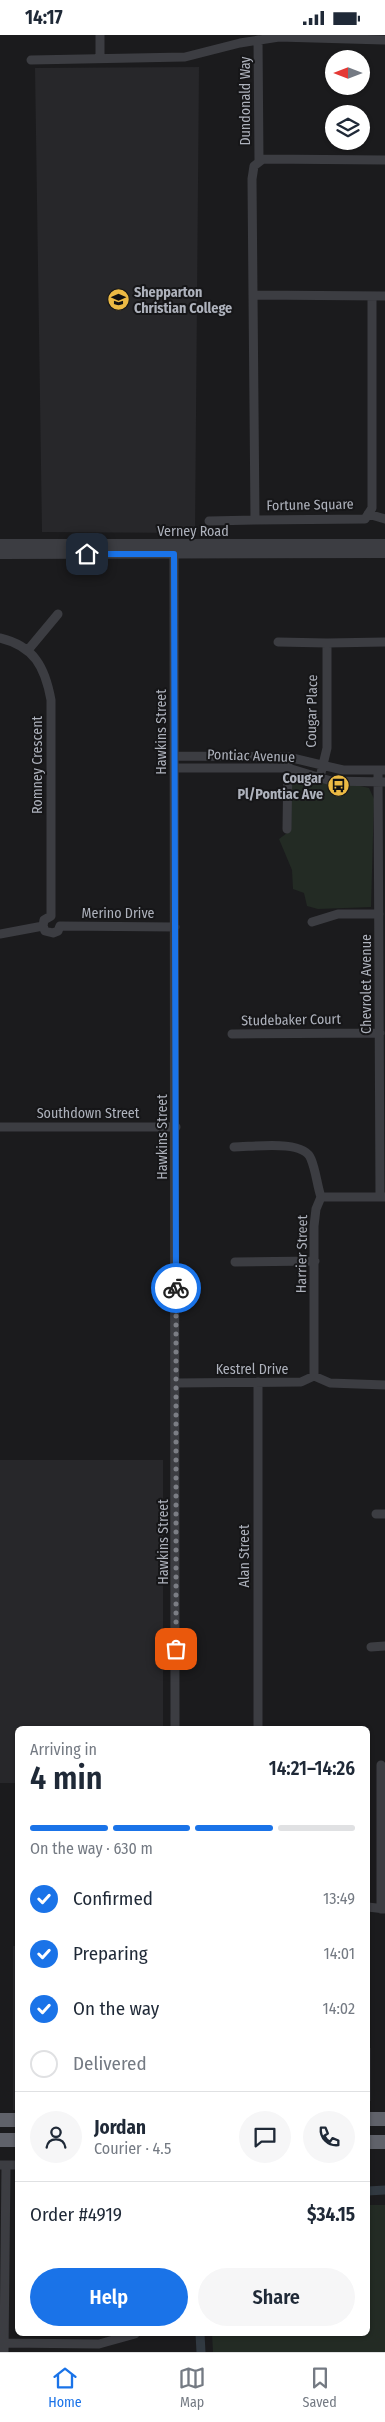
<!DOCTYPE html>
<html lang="en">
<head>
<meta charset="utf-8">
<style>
  body { margin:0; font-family:"Fira Sans Condensed",sans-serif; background:#f6f6f7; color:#1f2937; height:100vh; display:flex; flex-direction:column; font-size:19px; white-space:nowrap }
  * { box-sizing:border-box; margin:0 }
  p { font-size:16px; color:#747a83 }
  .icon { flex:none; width:28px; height:28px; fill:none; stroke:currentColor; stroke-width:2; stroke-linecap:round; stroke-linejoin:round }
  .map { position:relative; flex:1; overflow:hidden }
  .drawer { position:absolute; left:15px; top:1691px; width:355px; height:610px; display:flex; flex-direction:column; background:#fff; border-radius:8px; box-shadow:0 1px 4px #0004 }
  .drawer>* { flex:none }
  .needle { width:32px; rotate:270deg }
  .tools { position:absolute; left:325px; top:15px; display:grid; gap:10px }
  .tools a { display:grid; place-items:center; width:45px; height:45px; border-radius:50%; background:#fff; box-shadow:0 1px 4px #0004; font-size:25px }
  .pin { position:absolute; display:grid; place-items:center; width:42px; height:42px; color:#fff; margin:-21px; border-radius:10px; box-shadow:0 2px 8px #0006 }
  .courier { position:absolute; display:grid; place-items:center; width:50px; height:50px; margin:-25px; border:4px solid #1a73e8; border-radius:50%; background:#fff; color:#222; box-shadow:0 1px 6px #0007 }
  .head em { font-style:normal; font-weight:600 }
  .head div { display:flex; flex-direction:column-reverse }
  .head { display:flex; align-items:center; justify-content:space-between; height:85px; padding:0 15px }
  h1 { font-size:32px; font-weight:600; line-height:38px }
  .bar { display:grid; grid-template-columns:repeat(4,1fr); gap:8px 5px; align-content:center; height:60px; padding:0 15px }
  .bar i { height:6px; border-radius:4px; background:#e0e1e3 }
  .bar .selected { background:#1a73e8 }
  .bar p { grid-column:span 4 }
  .line { display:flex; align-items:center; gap:12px; padding:0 15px; border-top:1px solid #e0e1e3 }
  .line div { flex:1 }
  .round { display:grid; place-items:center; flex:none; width:52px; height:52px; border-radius:26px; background:#f6f6f7 }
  ol { padding:0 15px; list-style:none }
  li { display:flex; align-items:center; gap:15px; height:55px }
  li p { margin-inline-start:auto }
  li .icon { padding:5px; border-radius:50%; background:#1a73e8; color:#fff; stroke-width:4 }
  li:last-child { color:#747a83 }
  li i { width:28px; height:28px; border:2px solid #e0e1e3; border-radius:50% }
  .primary-button { display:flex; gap:10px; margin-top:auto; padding:10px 15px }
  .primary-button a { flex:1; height:58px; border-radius:30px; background:#1a73e8; color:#fff; font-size:20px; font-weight:600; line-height:58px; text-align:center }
  .primary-button a+a { background:#f6f6f7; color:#1f2937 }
  .status { display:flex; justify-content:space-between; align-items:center; height:35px; padding:0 25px; background:#fff; direction:ltr }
  .status svg { height:14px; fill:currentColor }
  .tab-bar { display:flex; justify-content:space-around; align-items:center; height:70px; border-top:1px solid #e0e1e3; background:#fff; font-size:14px; color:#747a83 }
  .tab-bar a { display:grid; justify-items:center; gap:2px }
  .tab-bar .selected { color:#1a73e8 }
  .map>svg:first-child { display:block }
</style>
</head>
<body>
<div class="status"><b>14:17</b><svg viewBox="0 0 49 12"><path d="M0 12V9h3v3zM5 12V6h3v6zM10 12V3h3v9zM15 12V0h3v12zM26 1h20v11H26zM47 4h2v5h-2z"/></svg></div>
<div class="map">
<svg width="385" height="2317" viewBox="0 0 385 2317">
  <rect width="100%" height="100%" fill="#1b1b1d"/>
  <path fill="#27272a" d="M199,32L195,498L42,497L35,33Z
    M0,1425H163V1694H18L17,1748H0Z
    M13,1911H18L17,2075H13Z
    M368,2013H371V2066H368Z"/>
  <path fill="#232b24" d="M299,738L329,750H356L369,753L374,764L371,872L318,874L307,871L304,858L293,854L292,835L279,804L291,795L292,746Z
    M368,2170H385V2317H213L212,2299H368Z"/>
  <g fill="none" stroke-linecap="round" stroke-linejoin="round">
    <path stroke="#313941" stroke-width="9" d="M368,2156L385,2155
      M200,2299L201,2317"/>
    <path stroke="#3c3d42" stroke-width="9" d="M100,0V22
      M258,5L259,127
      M31,25L185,22L240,8L279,2L384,5
      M385,125L263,124L254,131L252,144L253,260L385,261
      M253,260L255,485L365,484L372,473V262
      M368,479L385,484
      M209,486L255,485
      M174,513L175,1694
      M0,603C34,611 45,632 51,665V881
      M278,607L327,608V713L321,738
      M327,608L385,607
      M28,615L58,579
      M175,721L288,722L343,735H385
      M175,733H288L331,746L385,747
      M378,736L380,1162
      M287,794L288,727
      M51,881L44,885L43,891L45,896L53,898L58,896L60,891
      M312,887L338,879H379
      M60,891L175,892
      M0,899L43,891
      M232,999L380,998
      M0,1092H176
      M234,1112C253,1112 304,1104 311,1124C316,1136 317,1150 321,1162
      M235,1227L315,1226
      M314,1341V1191L316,1174L321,1162H385
      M176,1348L301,1347L314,1341L330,1348L385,1350
      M376,1479H385
      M371,1612L385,1611
      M258,1694V1347
      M368,1872L385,1874
      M381,1874V1730
      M0,2130H18
      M6,2308L99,2309L135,2299
      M4,2317L6,2130"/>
    <path stroke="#3c3d42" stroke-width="10" d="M0,509H385
      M0,519L385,518"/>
    <path stroke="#60626a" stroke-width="14" d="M368,2084H385
      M0,2085H18
      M0,2105H18
      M368,2107H385"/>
  </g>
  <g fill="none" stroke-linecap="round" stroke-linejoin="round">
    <path stroke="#7b7d84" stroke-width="5" stroke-dasharray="0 9" d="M176,1614V1253"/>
    <path stroke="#1a73e8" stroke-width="6" d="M87,519H174L176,1253"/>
  </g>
  <defs>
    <symbol id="school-disc" viewBox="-11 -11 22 22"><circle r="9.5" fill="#ecba44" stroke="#161618"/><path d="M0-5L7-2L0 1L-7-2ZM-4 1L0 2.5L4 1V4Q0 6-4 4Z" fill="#111"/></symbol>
    <symbol id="bus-disc" viewBox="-11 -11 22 22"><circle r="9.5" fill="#ecba44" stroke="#161618"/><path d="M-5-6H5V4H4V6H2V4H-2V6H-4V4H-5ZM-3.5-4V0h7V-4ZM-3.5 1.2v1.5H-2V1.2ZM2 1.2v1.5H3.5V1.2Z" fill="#111"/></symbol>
  </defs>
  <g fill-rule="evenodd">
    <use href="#school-disc" x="106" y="252" width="25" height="25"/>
    <use href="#bus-disc" x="326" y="738" width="25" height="25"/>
  </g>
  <g text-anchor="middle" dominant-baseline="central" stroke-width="4" stroke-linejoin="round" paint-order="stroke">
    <g font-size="14" fill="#aeb2bc" stroke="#161618">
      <text transform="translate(245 66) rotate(-90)">Dundonald Way</text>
      <text transform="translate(310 470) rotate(-1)">Fortune Square</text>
      <text x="193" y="496">Verney Road</text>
      <text transform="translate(312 676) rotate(-89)">Cougar Place</text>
      <text transform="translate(161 697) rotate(-90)">Hawkins Street</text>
      <text transform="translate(251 721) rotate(2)">Pontiac Avenue</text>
      <text transform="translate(37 730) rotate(-90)">Romney Crescent</text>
      <text x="118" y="878">Merino Drive</text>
      <text transform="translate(366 949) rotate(-90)">Chevrolet Avenue</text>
      <text transform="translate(291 985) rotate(-1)">Studebaker Court</text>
      <text x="88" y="1078">Southdown Street</text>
      <text transform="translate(162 1102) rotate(-90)">Hawkins Street</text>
      <text transform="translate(302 1219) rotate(-89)">Harrier Street</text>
      <text x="252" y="1334">Kestrel Drive</text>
      <text transform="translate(163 1507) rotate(-90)">Hawkins Street</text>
      <text transform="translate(244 1521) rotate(-90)">Alan Street</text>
    </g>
    <g font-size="14" font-weight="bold" fill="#aeb2bc" stroke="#161618" text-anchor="start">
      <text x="134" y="257">Shepparton<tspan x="134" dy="16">Christian College</tspan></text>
      <text x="323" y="743" text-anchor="end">Cougar<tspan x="323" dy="16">Pl/Pontiac Ave</tspan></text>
    </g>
  </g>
</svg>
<div class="tools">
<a><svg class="needle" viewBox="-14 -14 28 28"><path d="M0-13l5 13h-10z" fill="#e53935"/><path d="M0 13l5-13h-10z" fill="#747a83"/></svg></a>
<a><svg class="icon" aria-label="layers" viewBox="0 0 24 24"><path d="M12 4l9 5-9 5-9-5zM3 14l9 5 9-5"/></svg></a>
</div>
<div class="pin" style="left:176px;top:1614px;background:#ea580c"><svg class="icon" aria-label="bag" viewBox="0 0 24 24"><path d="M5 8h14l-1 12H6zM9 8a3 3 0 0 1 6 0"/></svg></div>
<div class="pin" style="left:87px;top:519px;background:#1f2937"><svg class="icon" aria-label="home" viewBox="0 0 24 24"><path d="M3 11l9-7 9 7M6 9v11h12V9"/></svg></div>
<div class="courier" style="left:176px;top:1253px"><svg class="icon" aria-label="bike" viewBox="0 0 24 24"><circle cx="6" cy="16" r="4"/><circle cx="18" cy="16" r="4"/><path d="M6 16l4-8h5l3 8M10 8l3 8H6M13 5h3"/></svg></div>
<section class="drawer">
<div class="head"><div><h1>4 min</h1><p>Arriving in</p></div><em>14:21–14:26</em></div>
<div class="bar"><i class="selected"></i><i class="selected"></i><i class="selected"></i><i></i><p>On the way · 630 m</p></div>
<ol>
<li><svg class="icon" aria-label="check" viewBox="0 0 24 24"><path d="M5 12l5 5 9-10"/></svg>Confirmed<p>13:49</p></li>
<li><svg class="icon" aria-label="check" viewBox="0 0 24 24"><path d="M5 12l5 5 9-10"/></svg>Preparing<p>14:01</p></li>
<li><svg class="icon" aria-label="check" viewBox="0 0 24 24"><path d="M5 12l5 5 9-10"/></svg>On the way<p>14:02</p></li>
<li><i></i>Delivered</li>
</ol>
<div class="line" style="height:90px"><a class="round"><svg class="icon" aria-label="person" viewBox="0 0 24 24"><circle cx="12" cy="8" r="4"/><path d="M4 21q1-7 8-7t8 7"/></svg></a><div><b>Jordan</b><p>Courier · 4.5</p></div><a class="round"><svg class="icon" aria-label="chat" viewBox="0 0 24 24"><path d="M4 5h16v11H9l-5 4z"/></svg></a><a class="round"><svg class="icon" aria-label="phone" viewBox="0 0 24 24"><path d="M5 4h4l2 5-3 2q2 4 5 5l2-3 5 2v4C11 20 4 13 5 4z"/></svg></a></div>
<div class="line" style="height:65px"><div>Order #4919</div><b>$34.15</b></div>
<div class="primary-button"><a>Help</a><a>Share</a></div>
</section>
</div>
<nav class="tab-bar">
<a class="selected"><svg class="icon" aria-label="home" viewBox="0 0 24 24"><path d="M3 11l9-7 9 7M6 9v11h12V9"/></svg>Home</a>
<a><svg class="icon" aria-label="map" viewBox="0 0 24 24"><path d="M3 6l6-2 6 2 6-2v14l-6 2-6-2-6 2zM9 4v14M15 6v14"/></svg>Map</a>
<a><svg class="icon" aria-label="saved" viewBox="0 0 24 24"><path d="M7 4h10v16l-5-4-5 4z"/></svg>Saved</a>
</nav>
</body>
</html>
